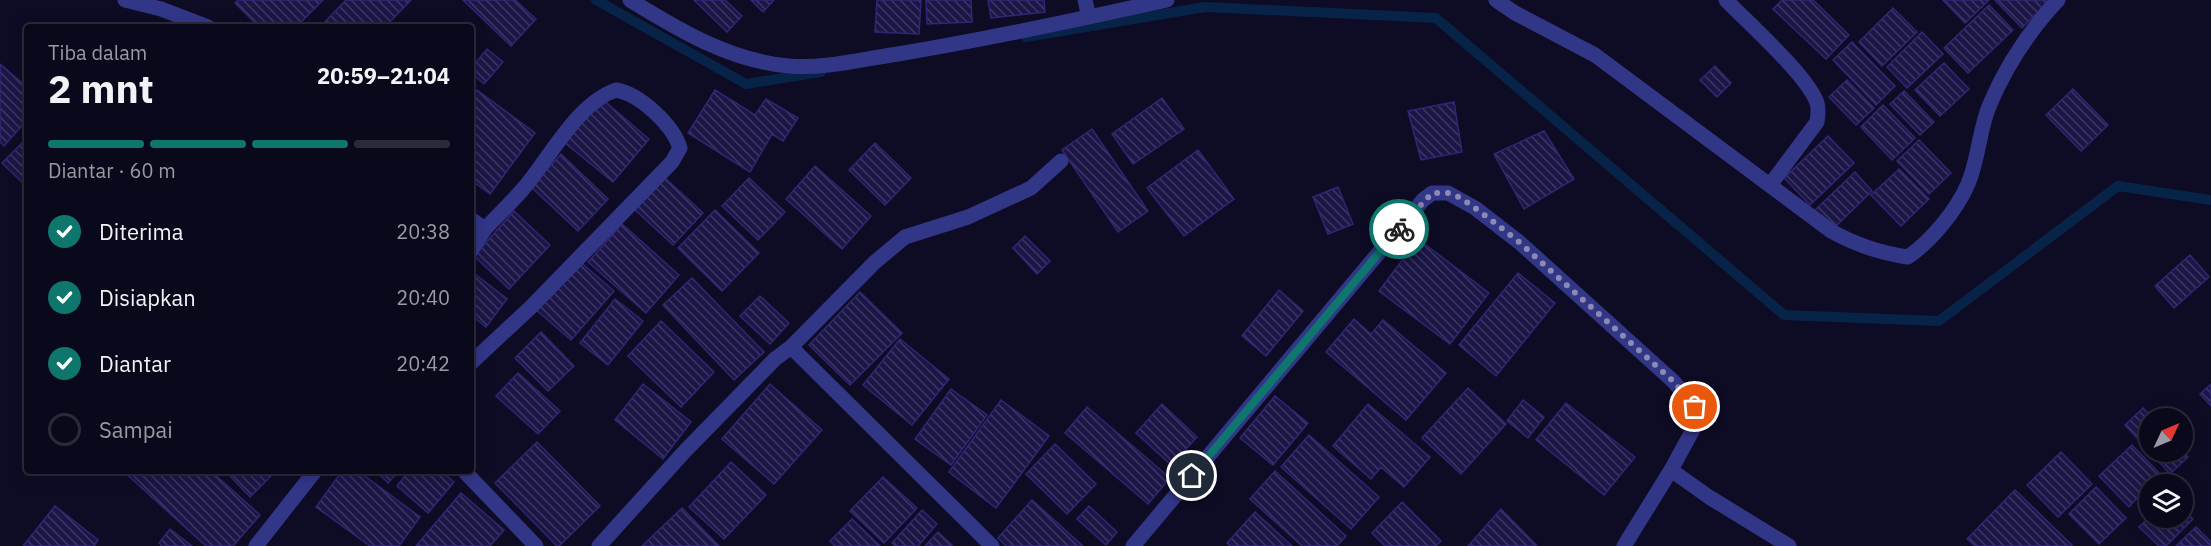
<!DOCTYPE html>
<html lang="id">
<head>
<meta charset="utf-8">
<style>
  body { margin:0; font-family:"IBM Plex Sans",sans-serif; background:#181728; color:#f1f3f6; height:100vh; display:flex; flex-direction:column; font-size:22px; white-space:nowrap }
  * { box-sizing:border-box; margin:0 }
  p { font-size:20px; color:#999aa3 }
  .icon { flex:none; width:33px; height:33px; fill:none; stroke:currentColor; stroke-width:2; stroke-linecap:round; stroke-linejoin:round }
  .map { position:relative; flex:1; overflow:hidden }
  .sheet { position:absolute; left:24px; top:24px; width:450px; height:450px; display:flex; flex-direction:column; background:#0a091b; border-radius:6px; box-shadow:0 3px 15px #0003,0 0 0 2px #2a2a3a }
  .sheet>* { flex:none }
  .needle { width:39px; rotate:46deg }
  .controls { position:absolute; left:2139px; top:408px; display:grid; gap:12px }
  .controls a { display:grid; place-items:center; width:54px; height:54px; border-radius:50%; background:#0a091b; box-shadow:0 3px 15px #0003,0 0 0 2px #2a2a3a; font-size:30px }
  .pin { position:absolute; display:grid; place-items:center; width:51px; height:51px; color:#fff; margin:-26px; border:3px solid #fff; border-radius:50%; box-shadow:0 2px 6px #0007 }
  .courier { position:absolute; display:grid; place-items:center; width:60px; height:60px; margin:-30px; border:4px solid #0f766e; border-radius:50%; background:#fff; color:#222; box-shadow:0 2px 8px #0007 }
  .overview em { font-style:normal; font-weight:700 }
  .overview div { display:flex; flex-direction:column-reverse }
  .overview { display:flex; align-items:center; justify-content:space-between; height:102px; padding:0 24px }
  h1 { font-size:39px; font-weight:700; line-height:45px }
  .bar { display:grid; grid-template-columns:repeat(4,1fr); gap:9px 6px; align-content:center; height:72px; padding:0 24px }
  .bar i { height:8px; border-radius:4px; background:#2a2a3a }
  .bar .selected { background:#0f766e }
  .bar p { grid-column:span 4 }
  ol { padding:0 24px; list-style:none }
  li { display:flex; align-items:center; gap:18px; height:66px }
  li p { margin-inline-start:auto }
  li .icon { padding:6px; border-radius:50%; background:#0f766e; color:#fff; stroke-width:4 }
  li:last-child { color:#999aa3 }
  li i { width:33px; height:33px; border:3px solid #2a2a3a; border-radius:50% }
  .map>svg:first-child { display:block }
</style>
</head>
<body>
<div class="map">
<svg width="2211" height="546" viewBox="0 0 2211 546">
  <defs>
    <pattern id="building-back-hatch" width="6" height="6" patternUnits="userSpaceOnUse" patternTransform="scale(1.5)"><rect width="6" height="6" fill="#1c1646"/><path d="M-1 5l2 2M0 0l6 6M5-1l2 2" fill="none" stroke="#3c3762"/></pattern>
  </defs>
  <rect width="100%" height="100%" fill="#0e0c24"/>
  <g fill="none" stroke-linecap="round" stroke-linejoin="round">
    <path stroke="#072348" stroke-width="10" d="M596,0L746,84L821,72
      M1026,37L1205,7L1436,18L1784,315L1939,321L2118,186L2211,200"/>
  </g>
  <path fill="url(#building-back-hatch)" stroke="#302674" stroke-width="1.5" d="M238,0H323L296,27H259L235,3Z
    M346,0H411L385,27H320Z
    M463,0H515L536,19L511,46Z
    M694,0H725L742,16L727,32Z
    M751,0H774L763,12Z
    M877,0H921L919,34L875,32Z
    M926,0H971L972,22L927,24Z
    M988,0H1044L1045,12L991,18Z
    M1782,0H1813L1849,35L1826,59L1773,9Z
    M1943,0H1989L1965,23Z
    M1995,0H2050L2022,28Z
    M1989,5L2013,30L1968,73L1944,48Z
    M1893,8L1917,32L1882,66L1859,42Z
    M1922,32L1943,54L1907,88L1887,67Z
    M1852,42L1895,86L1876,105L1833,60Z
    M487,49L503,62L484,84L471,73V68Z
    M1944,63L1969,89L1940,116L1915,90Z
    M0,64L27,87V120L4,146L0,142Z
    M1715,66L1731,83L1717,97L1700,80Z
    M1847,80L1874,108L1856,125L1829,97Z
    M2073,89L2108,125L2081,151L2046,115Z
    M477,90L535,133L490,194L471,180V99Z
    M715,90L755,115L766,99L798,118L783,141L772,134L750,172L688,133Z
    M1904,91L1934,122L1920,135L1890,104Z
    M1162,98L1184,129L1133,164L1112,134Z
    M602,99L649,139L613,182L565,143Z
    M1454,102L1462,152L1421,160L1408,111Z
    M1883,105L1915,138L1892,160L1861,127Z
    M1092,129L1148,211L1118,232L1062,150Z
    M1544,131L1574,179L1524,209L1494,154Z
    M1828,136L1854,163L1810,205L1784,178Z
    M27,138V187L2,163Z
    M1919,140L1951,173L1929,194L1897,161Z
    M875,143L911,178L885,205L849,170Z
    M1198,150L1234,199L1184,236L1147,188Z
    M561,154L608,199L578,231L531,187Z
    M815,166L871,216L842,249L786,199Z
    M1899,169L1929,199L1901,226L1871,195Z
    M1855,172L1872,191L1832,230L1814,211Z
    M663,176L703,213L673,245L633,208Z
    M749,178L785,212L758,240L722,206Z
    M1338,187L1353,224L1328,234L1313,197Z
    M715,210L759,253L722,291L678,248Z
    M514,211L550,245L509,289L474,256Z
    M622,224L679,275L646,313L588,262Z
    M1025,236L1050,261L1037,274L1013,248Z
    M1418,239L1489,293L1450,344L1379,291Z
    M2190,255L2209,277L2174,308L2155,286Z
    M577,259L614,291L571,340L535,309Z
    M471,271L507,299L486,327L471,315Z
    M1518,273L1555,303L1496,376L1459,345Z
    M692,278L764,352L734,380L663,305Z
    M1279,290L1303,311L1266,356L1242,336Z
    M860,292L902,333L850,385L809,345Z
    M760,296L789,323L770,344L740,316Z
    M615,299L643,321L608,365L580,343Z
    M1354,319L1371,334L1383,320L1446,373L1406,420L1326,352Z
    M661,321L714,372L681,407L628,356Z
    M541,332L574,366L548,391L515,358Z
    M900,339L949,379L912,425L863,385Z
    M518,373L560,411L538,434L496,396Z
    M643,384L691,422L663,459L615,420Z
    M770,384L822,430L774,484L722,439Z
    M2211,384V406L2200,394Z
    M1468,388L1506,424L1461,474L1422,438Z
    M951,389L987,415L951,465L915,439Z
    M1275,396L1308,423L1273,465L1240,438Z
    M1001,400L1049,436L996,508L949,472Z
    M1523,400L1544,417L1528,438L1507,421Z
    M1566,403L1635,457L1604,495L1536,440Z
    M1162,404L1197,437L1171,465L1136,433Z
    M1368,404L1430,457L1404,487L1381,467L1371,479L1333,446Z
    M1087,407L1170,478L1148,504L1065,433Z
    M2143,408L2153,418H2150V452L2182,451L2188,457L2170,474L2125,425Z
    M1309,435L1379,497L1351,529L1281,467Z
    M537,442L600,506L559,546H557L495,483Z
    M1055,444L1096,484L1067,514L1026,474Z
    M2132,445L2161,475L2150,484L2129,507L2099,476Z
    M2061,452L2092,484L2058,517L2027,485Z
    M731,462L766,495L724,539L689,507Z
    M123,471H211L260,515L233,546H206Z
    M225,471H276L250,497Z
    M342,471H358L420,517L399,546H370L316,507Z
    M376,471H399L388,483Z
    M409,471H441L454,482L428,513L397,486Z
    M1275,471L1346,536L1337,546H1302L1250,499Z
    M883,477L917,508L884,543L850,511Z
    M2096,487L2126,518L2099,544L2069,514Z
    M2015,490L2073,546H1975L1967,539Z
    M461,493L504,530L490,546H416Z
    M1032,500L1083,546H1006L998,538Z
    M1402,502L1441,541L1436,546H1385L1372,533Z
    M55,506L98,540L94,546H23Z
    M1089,506L1117,532L1106,545L1077,519Z
    M682,508L719,546H642Z
    M1501,509L1537,546H1468Z
    M2182,509L2193,519L2166,546H2159L2139,527L2150,517L2182,518Z
    M922,510L937,524L918,546H895L892,543Z
    M1255,512L1292,546H1230L1227,543Z
    M852,519L880,546H835L830,541Z
    M2196,527L2211,542V546H2176Z
    M170,529L192,546H162L159,543Z
    M938,532L953,546H925Z"/>
  <g fill="none" stroke-linecap="round" stroke-linejoin="round">
    <path stroke="#323687" stroke-width="15" d="M125,0L161,9L208,27
      M630,0C679,30 730,61 789,66C825,69 862,59 898,54C988,39 1077,20 1167,0
      M1085,0L1089,17
      M1496,0L1515,13L1595,55L1831,231C1856,245 1880,253 1908,257C1932,240 1956,211 1968,184C1979,158 1979,129 1990,104C2006,66 2030,30 2058,0
      M1726,0C1748,23 1808,76 1817,103C1819,109 1818,115 1817,122L1770,185
      M471,219L485,229L471,251
      M791,347L875,262L905,237L968,217L1031,188L1061,161
      M471,363L531,307L672,162L680,148C673,125 640,94 616,90C577,103 549,159 523,189C511,203 497,216 485,229
      M1671,470L1709,497L1789,546
      M464,471L536,546
      M256,546L315,471
      M599,546L685,451L775,359L791,347L992,546
      M1133,546L1423,200L1432,193H1448L1475,208L1519,242L1673,381L1695,407V426L1671,470L1624,546"/>
  </g>
  <g fill="none" stroke-linecap="round" stroke-linejoin="round">
    <path stroke="#8c8ab2" stroke-width="6" stroke-dasharray="0 10.8" d="M1399,229L1432,193H1448L1461,198L1490,219L1519,242L1673,381L1695,407"/>
    <path stroke="#0f766e" stroke-width="8" d="M1192,476L1399,229"/>
  </g>
</svg>
<div class="controls">
<a><svg class="needle" viewBox="-14 -14 28 28"><path d="M0-13l5 13h-10z" fill="#e53935"/><path d="M0 13l5-13h-10z" fill="#999aa3"/></svg></a>
<a><svg class="icon" aria-label="layers" viewBox="0 0 24 24"><path d="M12 4l9 5-9 5-9-5zM3 14l9 5 9-5"/></svg></a>
</div>
<div class="pin" style="left:1695px;top:407px;background:#ea580c"><svg class="icon" aria-label="bag" viewBox="0 0 24 24"><path d="M5 8h14l-1 12H6zM9 8a3 3 0 0 1 6 0"/></svg></div>
<div class="pin" style="left:1192px;top:476px;background:#1f2937"><svg class="icon" aria-label="home" viewBox="0 0 24 24"><path d="M3 11l9-7 9 7M6 9v11h12V9"/></svg></div>
<div class="courier" style="left:1399px;top:229px"><svg class="icon" aria-label="bike" viewBox="0 0 24 24"><circle cx="6" cy="16" r="4"/><circle cx="18" cy="16" r="4"/><path d="M6 16l4-8h5l3 8M10 8l3 8H6M13 5h3"/></svg></div>
<section class="sheet">
<div class="overview"><div><h1>2 mnt</h1><p>Tiba dalam</p></div><em>20:59–21:04</em></div>
<div class="bar"><i class="selected"></i><i class="selected"></i><i class="selected"></i><i></i><p>Diantar · 60 m</p></div>
<ol>
<li><svg class="icon" aria-label="check" viewBox="0 0 24 24"><path d="M5 12l5 5 9-10"/></svg>Diterima<p>20:38</p></li>
<li><svg class="icon" aria-label="check" viewBox="0 0 24 24"><path d="M5 12l5 5 9-10"/></svg>Disiapkan<p>20:40</p></li>
<li><svg class="icon" aria-label="check" viewBox="0 0 24 24"><path d="M5 12l5 5 9-10"/></svg>Diantar<p>20:42</p></li>
<li><i></i>Sampai</li>
</ol>
</section>
</div>
</body>
</html>
